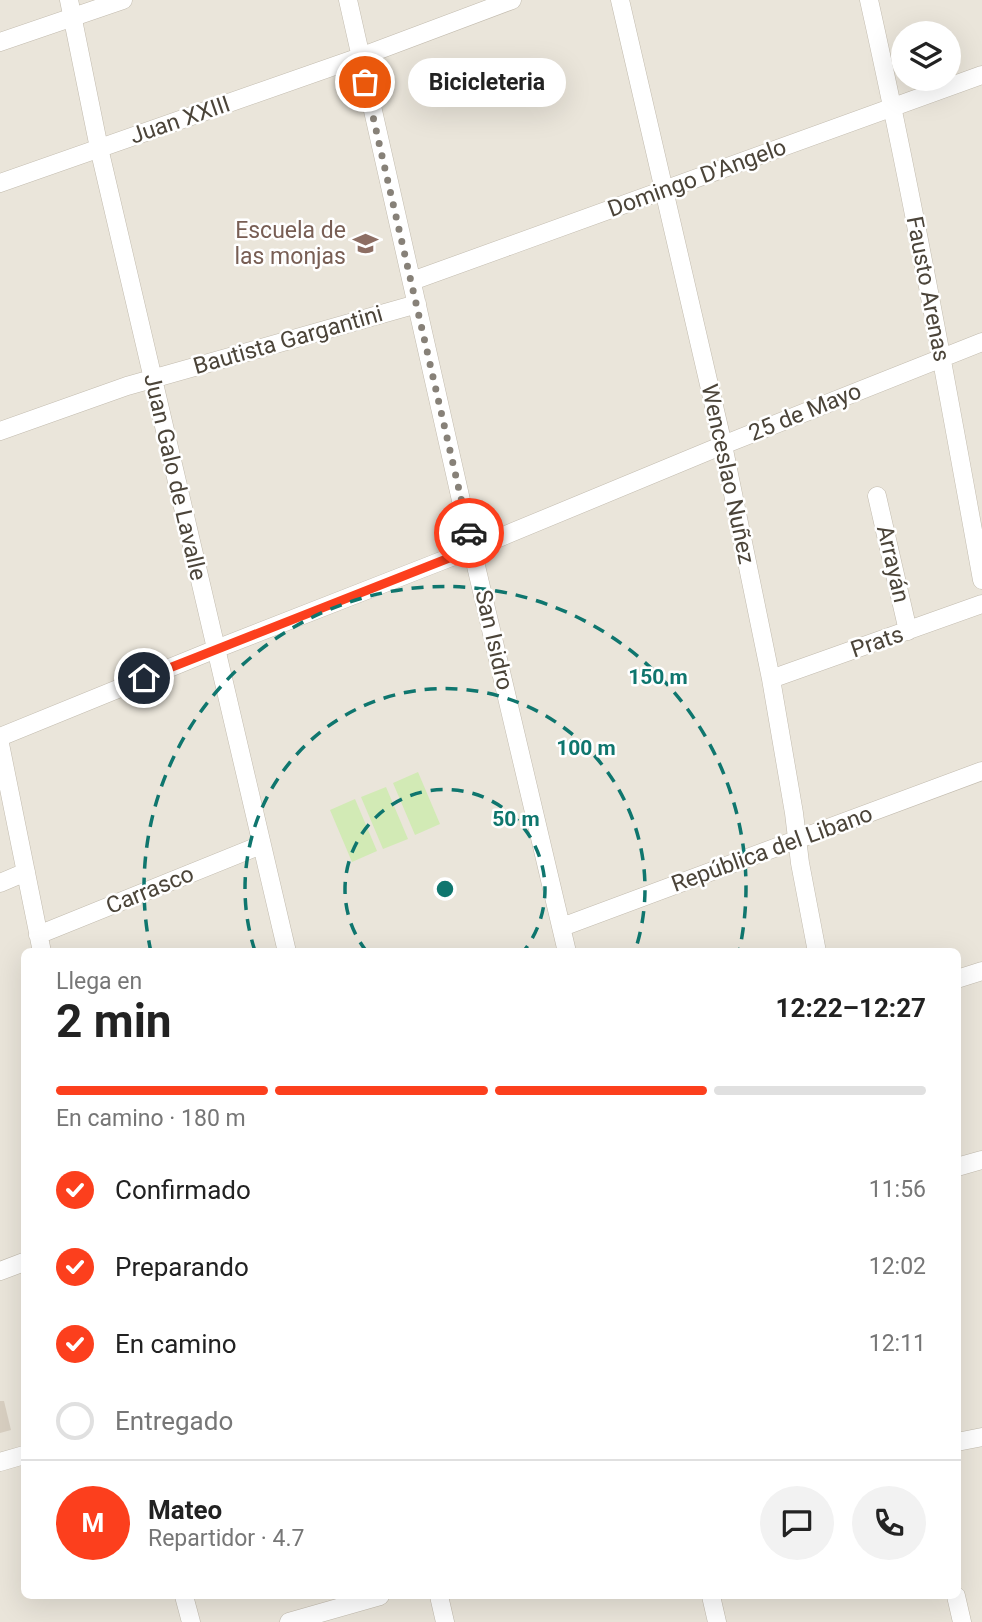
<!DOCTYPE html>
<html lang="es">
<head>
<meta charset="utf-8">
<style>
  body { margin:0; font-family:Roboto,sans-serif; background:#f2f2f2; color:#222; height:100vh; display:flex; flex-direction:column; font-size:26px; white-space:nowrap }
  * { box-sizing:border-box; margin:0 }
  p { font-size:23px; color:#767676 }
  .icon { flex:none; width:38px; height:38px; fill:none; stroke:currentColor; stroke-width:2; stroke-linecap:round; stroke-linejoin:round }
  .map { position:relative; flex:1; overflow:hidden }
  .sheet { position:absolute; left:21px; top:948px; width:940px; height:651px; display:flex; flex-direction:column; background:#fff; border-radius:10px; box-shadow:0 7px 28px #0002 }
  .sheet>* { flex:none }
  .tools { position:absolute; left:891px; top:21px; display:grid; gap:14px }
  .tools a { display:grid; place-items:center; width:70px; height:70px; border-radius:50%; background:#fff; box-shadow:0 7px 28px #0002; font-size:35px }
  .pin { position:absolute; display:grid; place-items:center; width:60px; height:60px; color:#fff; margin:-30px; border:4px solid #fff; border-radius:50%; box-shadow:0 2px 7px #0007 }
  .courier { position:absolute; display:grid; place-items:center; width:70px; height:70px; margin:-35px; border:5px solid #fc3f1d; border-radius:50%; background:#fff; color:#222; box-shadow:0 2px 9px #0007 }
  .bubble { position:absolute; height:49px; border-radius:24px; background:#fff; box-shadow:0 7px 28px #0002; font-size:23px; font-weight:700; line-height:49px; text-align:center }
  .overview em { font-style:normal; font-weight:700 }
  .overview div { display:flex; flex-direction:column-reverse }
  .overview { display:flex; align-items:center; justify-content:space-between; height:119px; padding:0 35px }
  h1 { font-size:46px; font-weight:700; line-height:52px }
  .bar { display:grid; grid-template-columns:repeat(4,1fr); gap:10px 7px; align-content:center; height:84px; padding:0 35px }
  .bar i { height:9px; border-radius:5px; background:#e0e0e0 }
  .bar .current { background:#fc3f1d }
  .bar p { grid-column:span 4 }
  .line { display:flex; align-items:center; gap:18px; padding:0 35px; border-top:2px solid #e0e0e0 }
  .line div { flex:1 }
  .round { display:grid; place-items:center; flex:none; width:74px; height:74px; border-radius:37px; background:#f2f2f2 }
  ol { padding:0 35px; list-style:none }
  li { display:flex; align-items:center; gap:21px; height:77px }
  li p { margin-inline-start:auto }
  li .icon { padding:7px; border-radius:50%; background:#fc3f1d; color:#fff; stroke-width:4 }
  li:last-child { color:#767676 }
  li i { width:38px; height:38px; border:4px solid #e0e0e0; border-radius:50% }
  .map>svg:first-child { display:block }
</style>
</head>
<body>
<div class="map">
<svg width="982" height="1622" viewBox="0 0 982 1622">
  <rect width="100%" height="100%" fill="#f6f3ec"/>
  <path fill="#eae5da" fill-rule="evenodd" d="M0,0H982V1622H0ZM903,33H948V79H903ZM24,952H957V1596H24Z"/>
  <path fill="#d2eab5" d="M418,772L440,824L415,835L393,783Z
    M386,787L408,839L383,849L361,797Z
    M355,799L377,851L352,862L330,810Z"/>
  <path fill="#d8cfc1" d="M0,1401H4L11,1430L0,1433Z"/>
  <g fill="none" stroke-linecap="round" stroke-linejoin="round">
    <defs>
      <path id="minor" d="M69,0L99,148L287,952
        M348,0L472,549L567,952
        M620,0L723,445L771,679L794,813L800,863L817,952
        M869,0C912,192 947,386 982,580
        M0,42L123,0
        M0,183L360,57L512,0
        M412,281L982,75
        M0,431L127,386L417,304
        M877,496L908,631
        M771,679L982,604
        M0,737L216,649L472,549L723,445L982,342
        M0,744L42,952
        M0,883L26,872
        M562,927L982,771
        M38,935L261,845
        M957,979L982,971
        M957,1167L982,1160
        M0,1271L24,1262
        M957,1442L982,1437
        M0,1462L24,1455
        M184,1596L191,1622
        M439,1596L445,1622
        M711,1596L717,1622
        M956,1596L962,1622
        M289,1622L380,1596"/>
    </defs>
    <use href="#minor" stroke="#c2bbae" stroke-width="19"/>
    <use href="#minor" stroke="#fff" stroke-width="18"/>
  </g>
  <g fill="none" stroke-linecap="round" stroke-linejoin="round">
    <path stroke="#878178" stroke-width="7" stroke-dasharray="0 12.6" d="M365,82L469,533"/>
    <path stroke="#fc3f1d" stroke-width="9" d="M144,678L472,549L469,533"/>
  </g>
  <g fill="none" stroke="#0f766e" stroke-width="3.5" stroke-dasharray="12 9">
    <path d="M367 952A100 100 0 1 1 523 952"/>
    <path d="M255 951A200 200 0 1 1 635 951"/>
    <path d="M151 952A301 301 0 1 1 739 952"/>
  </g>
  <defs>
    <symbol id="school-bare" viewBox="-9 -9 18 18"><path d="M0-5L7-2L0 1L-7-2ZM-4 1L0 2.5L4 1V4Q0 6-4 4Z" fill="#8d6e63" stroke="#fff" stroke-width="2.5" paint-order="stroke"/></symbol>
  </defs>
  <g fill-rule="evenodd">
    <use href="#school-bare" x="348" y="226" width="35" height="35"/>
  </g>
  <g text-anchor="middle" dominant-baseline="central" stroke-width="5" stroke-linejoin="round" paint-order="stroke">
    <g font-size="23" fill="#4b4439" stroke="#fff">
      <text transform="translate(180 120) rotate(-19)">Juan XXIII</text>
      <text transform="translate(697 178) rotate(-20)">Domingo D'Angelo</text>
      <text transform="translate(928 289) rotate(79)">Fausto Arenas</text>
      <text transform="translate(288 340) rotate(-16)">Bautista Gargantini</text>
      <text transform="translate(805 412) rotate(-22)">25 de Mayo</text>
      <text transform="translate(728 474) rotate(78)">Wenceslao Nuñez</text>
      <text transform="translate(175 477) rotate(77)">Juan Galo de Lavalle</text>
      <text transform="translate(893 564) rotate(77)">Arrayán</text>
      <text transform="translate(494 640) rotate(77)">San Isidro</text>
      <text transform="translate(877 642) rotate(-19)">Prats</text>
      <text transform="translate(772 849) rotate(-20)">República del Libano</text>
      <text transform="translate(150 890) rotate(-22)">Carrasco</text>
    </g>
    <g font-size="23" fill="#785e54" stroke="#fff" text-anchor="end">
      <text x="346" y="230">Escuela de<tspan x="346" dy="26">las monjas</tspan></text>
    </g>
  </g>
  <circle cx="445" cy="889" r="10" fill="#0f766e" stroke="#fff" stroke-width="3.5"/>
  <g font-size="21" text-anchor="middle" font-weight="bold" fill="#0f766e" stroke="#fff" stroke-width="5" stroke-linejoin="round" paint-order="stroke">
    <text x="658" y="684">150 m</text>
    <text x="586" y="755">100 m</text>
    <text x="516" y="826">50 m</text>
  </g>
</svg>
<div class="tools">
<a><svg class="icon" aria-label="layers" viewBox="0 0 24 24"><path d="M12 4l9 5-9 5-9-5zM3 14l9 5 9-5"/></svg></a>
</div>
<div class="pin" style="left:365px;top:82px;background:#ea580c"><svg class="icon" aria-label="bag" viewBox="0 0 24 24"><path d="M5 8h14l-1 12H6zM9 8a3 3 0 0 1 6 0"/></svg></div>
<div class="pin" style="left:144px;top:678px;background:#1f2937"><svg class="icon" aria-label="home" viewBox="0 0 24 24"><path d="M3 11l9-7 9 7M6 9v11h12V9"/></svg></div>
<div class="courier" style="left:469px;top:533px"><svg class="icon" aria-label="car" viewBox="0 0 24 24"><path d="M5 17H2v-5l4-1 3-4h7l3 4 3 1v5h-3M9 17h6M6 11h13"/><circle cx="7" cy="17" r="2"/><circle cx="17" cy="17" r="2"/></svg></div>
<div class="bubble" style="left:408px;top:58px;width:158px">Bicicleteria</div>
<section class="sheet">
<div class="overview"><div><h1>2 min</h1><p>Llega en</p></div><em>12:22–12:27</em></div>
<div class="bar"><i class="current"></i><i class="current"></i><i class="current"></i><i></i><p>En camino · 180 m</p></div>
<ol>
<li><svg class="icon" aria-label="check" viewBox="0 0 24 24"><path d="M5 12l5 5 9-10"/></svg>Confirmado<p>11:56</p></li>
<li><svg class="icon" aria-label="check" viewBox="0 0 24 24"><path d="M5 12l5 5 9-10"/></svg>Preparando<p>12:02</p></li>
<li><svg class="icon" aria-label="check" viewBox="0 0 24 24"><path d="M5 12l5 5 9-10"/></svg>En camino<p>12:11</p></li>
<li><i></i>Entregado</li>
</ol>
<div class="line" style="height:126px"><b class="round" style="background:#fc3f1d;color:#fff">M</b><div><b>Mateo</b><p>Repartidor · 4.7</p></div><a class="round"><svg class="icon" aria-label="chat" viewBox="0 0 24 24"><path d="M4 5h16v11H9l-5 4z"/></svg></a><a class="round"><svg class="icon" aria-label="phone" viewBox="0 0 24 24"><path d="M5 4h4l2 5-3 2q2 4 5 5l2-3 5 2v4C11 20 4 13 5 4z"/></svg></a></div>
</section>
</div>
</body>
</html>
